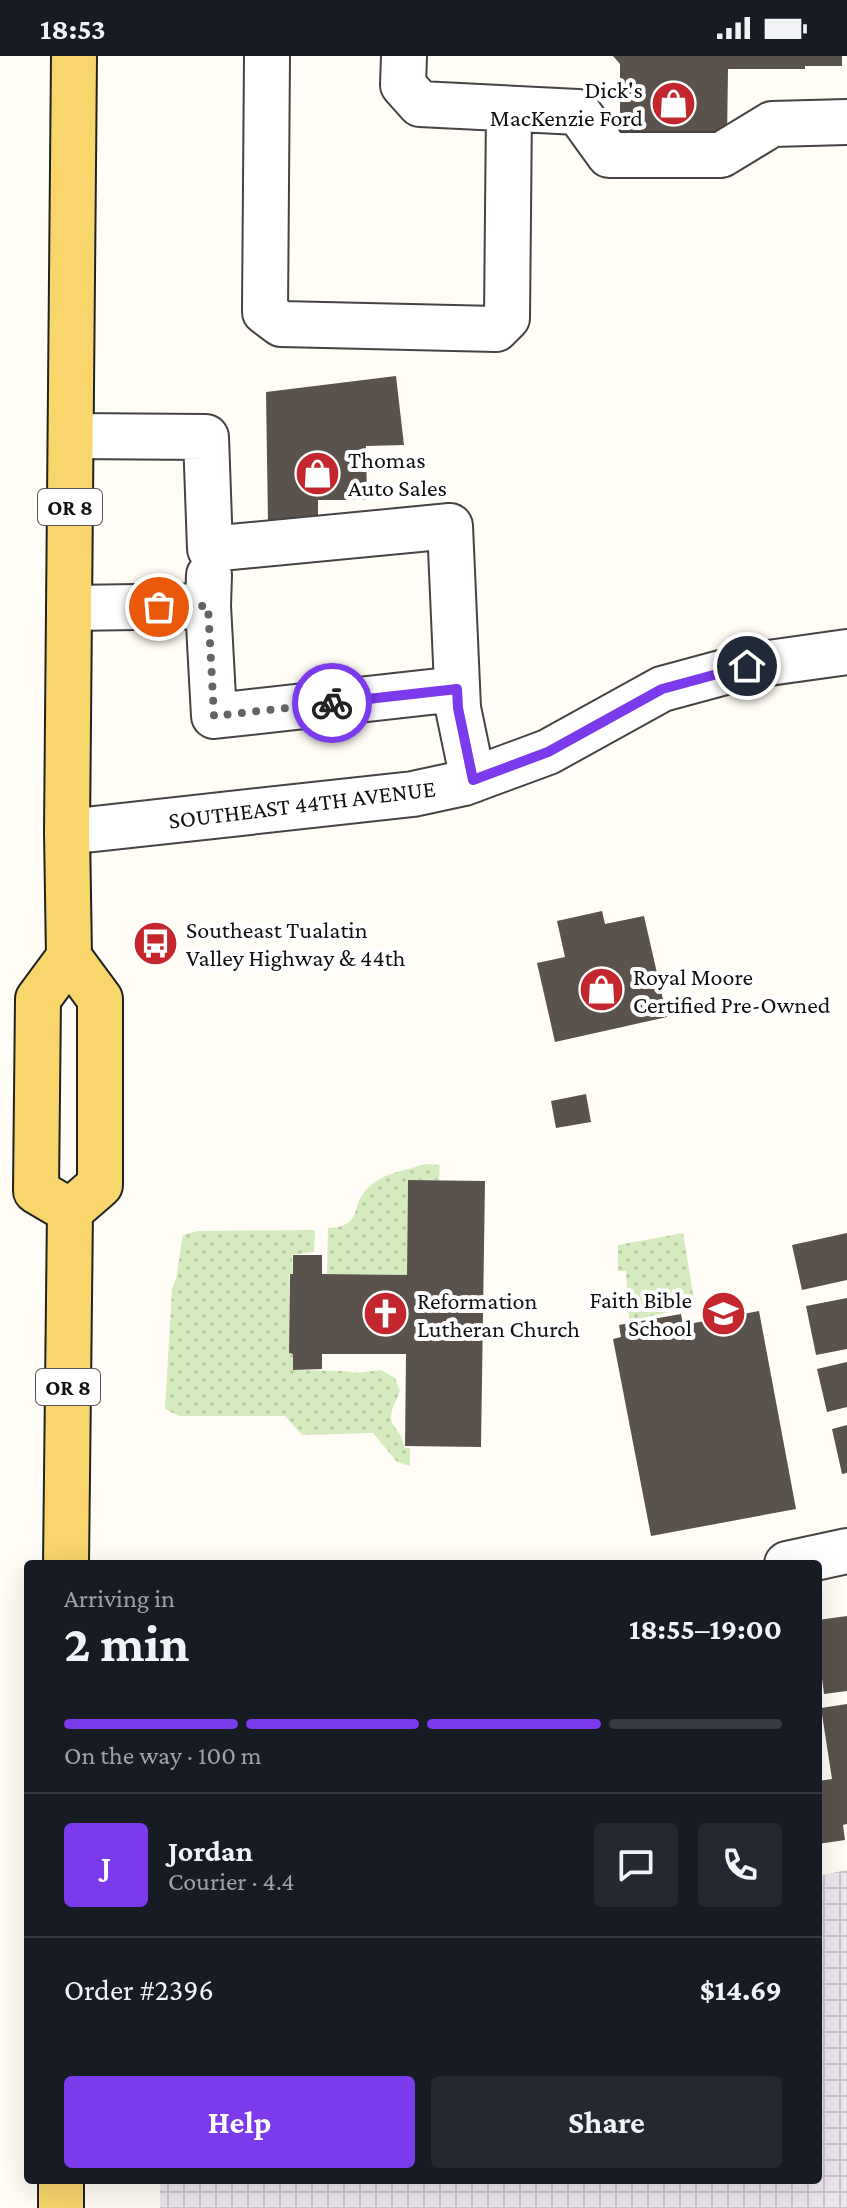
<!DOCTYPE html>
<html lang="en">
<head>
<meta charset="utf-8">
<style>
  body { margin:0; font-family:"Crimson Pro",serif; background:#242831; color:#f1f3f6; height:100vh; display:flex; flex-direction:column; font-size:30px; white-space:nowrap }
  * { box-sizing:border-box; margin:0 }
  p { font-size:26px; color:#9ea1a6 }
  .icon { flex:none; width:44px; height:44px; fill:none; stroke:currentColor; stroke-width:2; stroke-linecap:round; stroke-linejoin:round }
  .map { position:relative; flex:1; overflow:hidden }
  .side { position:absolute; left:24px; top:1504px; width:798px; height:624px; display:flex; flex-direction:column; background:#171b24; border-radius:8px; box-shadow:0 8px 32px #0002 }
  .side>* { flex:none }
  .pin { position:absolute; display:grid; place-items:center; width:68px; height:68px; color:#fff; margin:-34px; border:4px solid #fff; border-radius:50%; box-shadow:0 2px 8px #0007 }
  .courier { position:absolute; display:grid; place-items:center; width:80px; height:80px; margin:-40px; border:6px solid #7c3aed; border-radius:50%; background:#fff; color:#222; box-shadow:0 2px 10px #0007 }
  .summary em { font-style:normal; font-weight:700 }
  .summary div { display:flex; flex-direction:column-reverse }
  .summary { display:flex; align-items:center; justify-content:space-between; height:136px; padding:0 40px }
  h1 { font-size:52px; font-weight:700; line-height:60px }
  .bar { display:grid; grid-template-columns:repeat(4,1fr); gap:12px 8px; align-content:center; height:96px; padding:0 40px }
  .bar i { height:10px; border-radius:6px; background:#363941 }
  .bar .active { background:#7c3aed }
  .bar p { grid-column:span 4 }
  .line { display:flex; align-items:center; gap:20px; padding:0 40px; border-top:2px solid #363941 }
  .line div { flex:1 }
  .round { display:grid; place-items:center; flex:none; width:84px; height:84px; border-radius:8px; background:#242831 }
  .action { display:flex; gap:16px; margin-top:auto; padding:16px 40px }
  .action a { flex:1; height:92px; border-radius:8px; background:#7c3aed; color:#fff; font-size:32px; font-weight:700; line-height:92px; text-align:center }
  .action a+a { background:#242831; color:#f1f3f6 }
  .status { display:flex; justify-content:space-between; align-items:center; height:56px; padding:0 40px; background:#171b24; direction:ltr }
  .status svg { height:22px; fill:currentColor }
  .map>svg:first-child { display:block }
</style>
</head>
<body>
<div class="status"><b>18:53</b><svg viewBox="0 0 49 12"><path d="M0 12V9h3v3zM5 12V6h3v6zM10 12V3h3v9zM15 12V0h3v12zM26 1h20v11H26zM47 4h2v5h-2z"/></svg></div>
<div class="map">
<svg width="847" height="2152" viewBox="0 0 847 2152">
  <defs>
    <pattern id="industrial-grid" width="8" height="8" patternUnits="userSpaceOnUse" patternTransform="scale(2)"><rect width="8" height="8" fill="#eee6ef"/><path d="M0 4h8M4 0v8" fill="none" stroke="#cbc4cc"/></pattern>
    <pattern id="grass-dots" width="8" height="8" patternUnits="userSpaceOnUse" patternTransform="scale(2)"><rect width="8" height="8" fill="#d5ebbd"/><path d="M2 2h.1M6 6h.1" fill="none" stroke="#b6c8a1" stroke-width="1.8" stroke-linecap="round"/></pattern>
  </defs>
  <rect width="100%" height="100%" fill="#fffdf5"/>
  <path fill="url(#industrial-grid)" d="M847,1814V2152H160V2124H818V1820Z"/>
  <path fill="url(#grass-dots)" d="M425,1108L440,1109L439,1124H408L407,1219L327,1218L328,1172C365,1171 349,1147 370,1130C384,1117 407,1114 425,1108Z
    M315,1174L314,1196L292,1199L293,1218H289V1297L293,1298V1314L344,1315L357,1317L381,1314L395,1322L400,1335C397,1343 391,1353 391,1361C392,1374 404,1376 404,1392H410V1410L397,1406L373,1377L302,1379L285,1360H179L165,1353L172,1233L176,1223L183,1179L198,1175Z
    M683,1177L695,1250L629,1265L626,1215H618V1189Z"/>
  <path fill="#5a524d" d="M613,0H842V10H805V13H728L727,82L620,81V8Z
    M396,320L404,389L366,390L367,444H318V467H268L266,336Z
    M602,855L605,868L644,860L667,961L555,986L537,907L565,901L557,865Z
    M586,1038L591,1066L556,1072L551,1045Z
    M408,1124L485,1125L481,1391L405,1390L406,1298H322V1313L293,1314V1298L289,1297L290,1218H293V1199H322V1218L407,1219Z
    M847,1177V1224L802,1234L792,1189Z
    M847,1242V1293L816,1299L806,1250Z
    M759,1255L796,1453L651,1480L613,1283L621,1281L619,1269L681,1258L683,1269Z
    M847,1306V1351L827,1356L817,1313Z
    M847,1369V1417L842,1418L832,1373Z
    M847,1560V1635L824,1638L818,1591V1564Z
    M847,1648V1768L843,1769L845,1784L818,1788V1725L832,1723L821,1652Z"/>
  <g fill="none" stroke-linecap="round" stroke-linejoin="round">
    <defs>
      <path id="minor" d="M267,0L265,256L281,268L496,273L507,262L509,53
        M404,0L403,29L420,48L578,56L609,99H721L772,68L847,66
        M71,380L206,381L210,493L450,470L458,652L473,724
        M208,550L214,660L457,633
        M69,552L208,550L209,519
        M67,776L413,738L464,727L548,696L662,633L747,610L847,596
        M787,1508L847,1495"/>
      <path id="major" d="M69,901L38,943L36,1135L70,1155
        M66,1508L70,1155L100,1129V943L69,901L67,776L74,0
        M61,2152V2124"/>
    </defs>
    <use href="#minor" stroke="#444" stroke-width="48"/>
    <use href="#major" stroke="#222" stroke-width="48"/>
    <use href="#minor" stroke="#fff" stroke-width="44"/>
    <use href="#major" stroke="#f9d66b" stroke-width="44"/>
  </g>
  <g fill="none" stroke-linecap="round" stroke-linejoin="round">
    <path stroke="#646461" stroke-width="8" stroke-dasharray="0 14.4" d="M159,551L208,550L214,660L332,647"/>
    <path stroke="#7c3aed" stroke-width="10" d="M332,647L457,633L458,652L473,724L548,696L662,633L747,610"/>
  </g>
  <defs>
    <symbol id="shop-disc" viewBox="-11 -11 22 22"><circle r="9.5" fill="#c4262e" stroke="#fff"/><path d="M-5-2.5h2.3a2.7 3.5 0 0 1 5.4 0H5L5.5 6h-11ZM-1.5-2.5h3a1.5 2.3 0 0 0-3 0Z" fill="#fff"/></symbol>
    <symbol id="bus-disc" viewBox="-11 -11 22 22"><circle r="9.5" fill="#c4262e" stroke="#fff"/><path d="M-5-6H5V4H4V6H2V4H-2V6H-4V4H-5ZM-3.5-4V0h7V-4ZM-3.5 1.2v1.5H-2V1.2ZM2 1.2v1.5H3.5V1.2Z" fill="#fff"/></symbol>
    <symbol id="school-disc" viewBox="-11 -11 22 22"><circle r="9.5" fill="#c4262e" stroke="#fff"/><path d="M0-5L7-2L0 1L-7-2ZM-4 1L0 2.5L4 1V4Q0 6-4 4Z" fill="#fff"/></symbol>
    <symbol id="church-disc" viewBox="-11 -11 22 22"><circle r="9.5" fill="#c4262e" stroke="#fff"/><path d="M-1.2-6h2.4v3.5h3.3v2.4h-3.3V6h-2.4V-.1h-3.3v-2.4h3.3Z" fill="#fff"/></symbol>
  </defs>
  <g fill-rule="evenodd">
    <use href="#shop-disc" x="648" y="22" width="51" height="51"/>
    <use href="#shop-disc" x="292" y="392" width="51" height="51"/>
    <use href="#bus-disc" x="130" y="862" width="51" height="51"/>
    <use href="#shop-disc" x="576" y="908" width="51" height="51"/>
    <use href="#school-disc" x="698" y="1232" width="51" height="51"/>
    <use href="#church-disc" x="360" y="1232" width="51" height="51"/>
  </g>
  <g text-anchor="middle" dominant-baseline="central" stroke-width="8" stroke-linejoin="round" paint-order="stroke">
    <g fill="#fff" stroke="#585858" stroke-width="2">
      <rect x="38" y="433" width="64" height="36" rx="6"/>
      <rect x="36" y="1313" width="64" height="36" rx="6"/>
    </g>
    <g font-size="22" font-weight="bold" fill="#111">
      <text x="70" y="451">OR 8</text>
      <text x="68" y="1331">OR 8</text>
    </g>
    <g font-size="24" fill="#111" stroke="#fff" text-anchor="start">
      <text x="643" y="33" text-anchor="end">Dick's<tspan x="643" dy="28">MacKenzie Ford</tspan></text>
      <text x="348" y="403">Thomas<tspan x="348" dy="28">Auto Sales</tspan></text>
      <text x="186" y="873">Southeast Tualatin<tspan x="186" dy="28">Valley Highway &amp; 44th</tspan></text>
      <text x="633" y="920">Royal Moore<tspan x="633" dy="28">Certified Pre-Owned</tspan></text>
      <text x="692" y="1243" text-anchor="end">Faith Bible<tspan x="692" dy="28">School</tspan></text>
      <text x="417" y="1244">Reformation<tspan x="417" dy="28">Lutheran Church</tspan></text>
    </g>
    <g font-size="24" fill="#111" stroke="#fff">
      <text transform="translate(302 748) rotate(-7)">SOUTHEAST 44TH AVENUE</text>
    </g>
  </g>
</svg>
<div class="pin" style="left:159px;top:551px;background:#ea580c"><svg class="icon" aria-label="bag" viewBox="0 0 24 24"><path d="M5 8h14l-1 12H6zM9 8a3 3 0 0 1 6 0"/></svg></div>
<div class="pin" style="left:747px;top:610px;background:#1f2937"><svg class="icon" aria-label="home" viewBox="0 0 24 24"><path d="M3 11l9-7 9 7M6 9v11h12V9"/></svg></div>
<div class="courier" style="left:332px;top:647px"><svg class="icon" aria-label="bike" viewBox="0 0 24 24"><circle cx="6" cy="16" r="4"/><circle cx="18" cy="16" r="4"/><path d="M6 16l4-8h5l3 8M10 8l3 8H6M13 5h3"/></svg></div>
<section class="side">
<div class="summary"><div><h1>2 min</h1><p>Arriving in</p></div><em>18:55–19:00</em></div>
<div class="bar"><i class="active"></i><i class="active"></i><i class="active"></i><i></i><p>On the way · 100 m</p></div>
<div class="line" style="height:144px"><b class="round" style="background:#7c3aed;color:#fff">J</b><div><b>Jordan</b><p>Courier · 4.4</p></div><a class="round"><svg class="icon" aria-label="chat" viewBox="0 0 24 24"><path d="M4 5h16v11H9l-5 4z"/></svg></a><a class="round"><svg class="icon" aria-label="phone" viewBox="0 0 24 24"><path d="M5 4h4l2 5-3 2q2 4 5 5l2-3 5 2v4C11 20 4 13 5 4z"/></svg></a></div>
<div class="line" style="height:104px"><div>Order #2396</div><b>$14.69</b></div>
<div class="action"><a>Help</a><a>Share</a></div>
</section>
</div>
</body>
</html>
